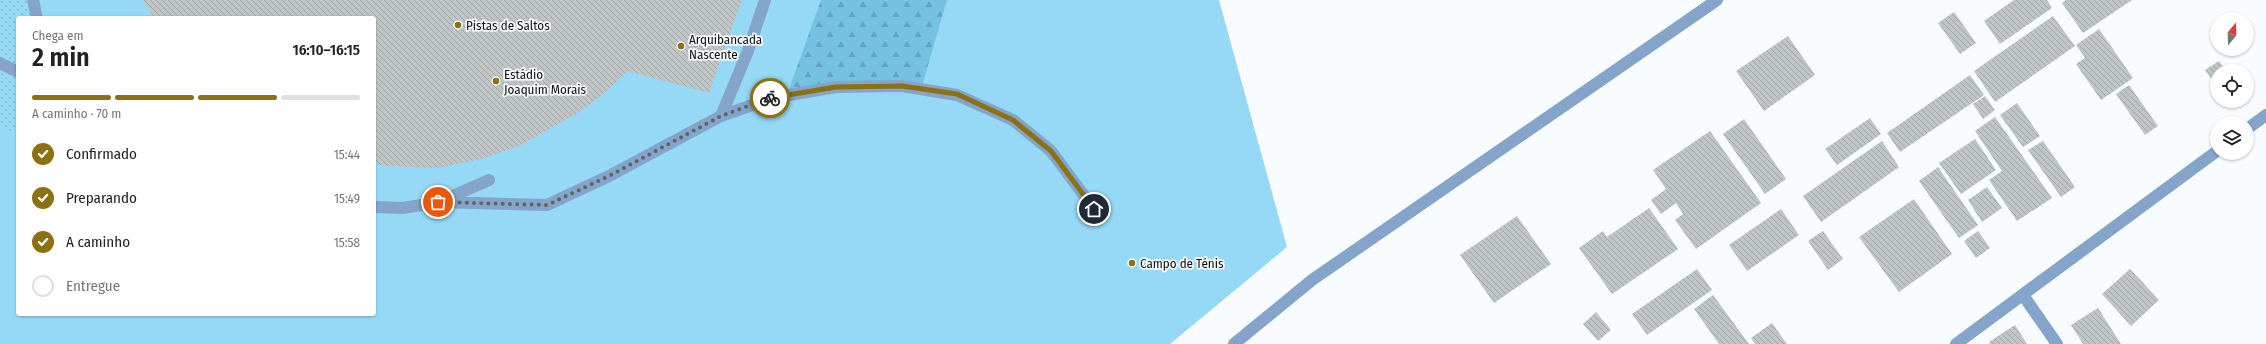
<!DOCTYPE html>
<html lang="pt">
<head>
<meta charset="utf-8">
<style>
  body { margin:0; font-family:"Fira Sans Condensed",sans-serif; background:#f6f6f6; color:#222; height:100vh; display:flex; flex-direction:column; font-size:15px; white-space:nowrap }
  * { box-sizing:border-box; margin:0 }
  p { font-size:13px; color:#767676 }
  .icon { flex:none; width:22px; height:22px; fill:none; stroke:currentColor; stroke-width:2; stroke-linecap:round; stroke-linejoin:round }
  .map { position:relative; flex:1; overflow:hidden }
  .details { position:absolute; left:16px; top:16px; width:360px; height:300px; display:flex; flex-direction:column; background:#fff; border-radius:4px; box-shadow:0 1px 3px #0004 }
  .details>* { flex:none }
  .needle { width:26px; rotate:19deg }
  .controls { position:absolute; left:2210px; top:12px; display:grid; gap:8px }
  .controls a { display:grid; place-items:center; width:44px; height:44px; border-radius:50%; background:#fff; box-shadow:0 1px 3px #0004; font-size:20px }
  .pin { position:absolute; display:grid; place-items:center; width:34px; height:34px; color:#fff; margin:-17px; border:2px solid #fff; border-radius:50%; box-shadow:0 1px 4px #0007 }
  .courier { position:absolute; display:grid; place-items:center; width:40px; height:40px; margin:-20px; border:3px solid #8c7012; border-radius:50%; background:#fff; color:#222; box-shadow:0 1px 5px #0007 }
  .head em { font-style:normal; font-weight:600 }
  .head div { display:flex; flex-direction:column-reverse }
  .head { display:flex; align-items:center; justify-content:space-between; height:68px; padding:0 16px }
  h1 { font-size:26px; font-weight:600; line-height:30px }
  .bar { display:grid; grid-template-columns:repeat(4,1fr); gap:6px 4px; align-content:center; height:48px; padding:0 16px }
  .bar i { height:5px; border-radius:3px; background:#e0e0e0 }
  .bar .selected { background:#8c7012 }
  .bar p { grid-column:span 4 }
  ol { padding:0 16px; list-style:none }
  li { display:flex; align-items:center; gap:12px; height:44px }
  li p { margin-inline-start:auto }
  li .icon { padding:4px; border-radius:50%; background:#8c7012; color:#fff; stroke-width:4 }
  li:last-child { color:#767676 }
  li i { width:22px; height:22px; border:2px solid #e0e0e0; border-radius:50% }
  .map>svg:first-child { display:block }
</style>
</head>
<body>
<div class="map">
<svg width="2266" height="344" viewBox="0 0 2266 344">
  <defs>
    <pattern id="forest-firs" width="22" height="20" patternUnits="userSpaceOnUse"><rect width="22" height="20" fill="#74c1e1"/><path d="M5 1l3.5 6h-7zM16 11l3.5 6h-7z" fill="#63a5c0"/></pattern>
    <pattern id="park-dots" width="8" height="8" patternUnits="userSpaceOnUse"><rect width="8" height="8" fill="#95d9f6"/><path d="M2 2h.1M6 6h.1" fill="none" stroke="#7fb9d2" stroke-width="1.8" stroke-linecap="round"/></pattern>
    <pattern id="building-back-hatch" width="6" height="6" patternUnits="userSpaceOnUse"><rect width="6" height="6" fill="#bfc4c4"/><path d="M-1 5l2 2M0 0l6 6M5-1l2 2" fill="none" stroke="#a3a7a7"/></pattern>
  </defs>
  <rect width="100%" height="100%" fill="#f8fcfe"/>
  <path fill="#95d9f6" fill-rule="evenodd" d="M0,0H1219L1287,247L1170,344H0ZM18,18H374V314H18Z"/>
  <path fill="url(#forest-firs)" d="M821,0H947L921,89L787,95Z"/>
  <path fill="url(#park-dots)" d="M0,0H33L37,18H18V135L0,126Z"/>
  <path fill="url(#building-back-hatch)" d="M143,0H742L709,93L628,71L607,91L581,111L521,145L485,158L437,168L387,166L374,164V18H154Z
    M2014,0H2047L2052,8L2000,44L1984,21Z
    M2066,0H2132L2083,33L2062,3Z
    M1954,12L1976,43L1960,54L1938,23Z
    M2053,16L2075,46L1995,102L1974,71Z
    M2099,29L2133,78L2101,100L2076,64L2085,58L2076,45Z
    M1788,36L1815,75L1764,111L1736,71Z
    M2219,61L2226,71H2217V87L2205,70Z
    M1970,75L1984,95L1900,152L1887,133Z
    M2129,85L2158,126L2145,135L2116,94Z
    M1985,96L1995,110L1983,119L1973,104Z
    M2017,103L2040,136L2023,147L2000,115Z
    M1995,117L2052,198L2017,221L1989,180L2002,171L1975,131Z
    M1870,118L1881,134L1837,165L1825,149Z
    M1744,119L1786,179L1765,194L1723,134Z
    M1710,131L1761,203L1696,249L1675,220L1683,214L1676,203L1661,214L1651,200L1666,189L1653,170Z
    M1975,139L1996,170L1961,194L1939,163Z
    M1882,141L1899,167L1821,222L1803,196Z
    M2043,141L2075,187L2061,197L2028,150Z
    M1938,167L1978,225L1959,238L1919,181Z
    M1987,187L2002,208L1982,222L1968,200Z
    M1914,199L1952,254L1899,292L1859,237Z
    M1649,208L1678,249L1612,294L1579,248L1603,231L1607,237Z
    M1781,209L1799,235L1747,271L1729,245Z
    M1517,216L1551,264L1494,303L1460,255Z
    M1823,231L1843,259L1828,270L1808,241Z
    M1978,231L1990,248L1976,258L1964,241Z
    M1697,269L1712,290L1647,335L1632,314Z
    M2130,269L2159,300L2131,326L2102,294Z
    M1713,295L1749,344H1719L1694,309Z
    M2098,308L2121,344H2083L2071,325Z
    M1596,312L1611,330L1598,341L1583,324Z
    M1772,323L1787,344H1755L1751,338Z
    M2015,325L2027,344H1990L1989,342Z"/>
  <g fill="none" stroke-linecap="round" stroke-linejoin="round">
    <path stroke="#84a4ca" stroke-width="12" d="M33,0L37,18
      M0,63L18,72
      M721,116L772,98L836,87L902,86L957,95L1013,120L1051,151L1094,209
      M439,202L547,205L609,176L721,116L748,51L765,0
      M374,207L403,208L439,202L489,180"/>
    <path stroke="#84a4ca" stroke-width="12" d="M2247,129L2266,115
      M2023,295L2057,344
      M1234,344L1312,280L1717,0
      M1956,344L2217,151"/>
  </g>
  <g fill="none" stroke-linecap="round" stroke-linejoin="round">
    <path stroke="#616465" stroke-width="4" stroke-dasharray="0 7.2" d="M438,202L547,205L609,176L721,116L770,98"/>
    <path stroke="#8c7012" stroke-width="5" d="M770,98L836,87L902,86L957,94L1013,120L1051,151L1094,209"/>
  </g>
  <g fill="#8c7012" stroke="#f8fcfe" stroke-width="1.5">
    <circle cx="458" cy="25" r="4"/>
    <circle cx="681" cy="46" r="4"/>
    <circle cx="496" cy="81" r="4"/>
    <circle cx="1132" cy="263" r="4"/>
  </g>
  <g text-anchor="middle" dominant-baseline="central" stroke-width="3.5" stroke-linejoin="round" paint-order="stroke">
    <g font-size="13" fill="#101212" stroke="#f8fcfe" text-anchor="start">
      <text x="466" y="25">Pistas de Saltos</text>
      <text x="689" y="39">Arquibancada<tspan x="689" dy="15">Nascente</tspan></text>
      <text x="504" y="74">Estádio<tspan x="504" dy="15">Joaquim Morais</tspan></text>
      <text x="1140" y="263">Campo de Ténis</text>
    </g>
  </g>
</svg>
<div class="controls">
<a><svg class="needle" viewBox="-14 -14 28 28"><path d="M0-13l5 13h-10z" fill="#e53935"/><path d="M0 13l5-13h-10z" fill="#767676"/></svg></a>
<a><svg class="icon" aria-label="locate" viewBox="0 0 24 24"><circle cx="12" cy="12" r="6"/><path d="M12 2v4M12 18v4M2 12h4M18 12h4"/></svg></a>
<a><svg class="icon" aria-label="layers" viewBox="0 0 24 24"><path d="M12 4l9 5-9 5-9-5zM3 14l9 5 9-5"/></svg></a>
</div>
<div class="pin" style="left:438px;top:202px;background:#ea580c"><svg class="icon" aria-label="bag" viewBox="0 0 24 24"><path d="M5 8h14l-1 12H6zM9 8a3 3 0 0 1 6 0"/></svg></div>
<div class="pin" style="left:1094px;top:209px;background:#1f2937"><svg class="icon" aria-label="home" viewBox="0 0 24 24"><path d="M3 11l9-7 9 7M6 9v11h12V9"/></svg></div>
<div class="courier" style="left:770px;top:98px"><svg class="icon" aria-label="bike" viewBox="0 0 24 24"><circle cx="6" cy="16" r="4"/><circle cx="18" cy="16" r="4"/><path d="M6 16l4-8h5l3 8M10 8l3 8H6M13 5h3"/></svg></div>
<section class="details">
<div class="head"><div><h1>2 min</h1><p>Chega em</p></div><em>16:10–16:15</em></div>
<div class="bar"><i class="selected"></i><i class="selected"></i><i class="selected"></i><i></i><p>A caminho · 70 m</p></div>
<ol>
<li><svg class="icon" aria-label="check" viewBox="0 0 24 24"><path d="M5 12l5 5 9-10"/></svg>Confirmado<p>15:44</p></li>
<li><svg class="icon" aria-label="check" viewBox="0 0 24 24"><path d="M5 12l5 5 9-10"/></svg>Preparando<p>15:49</p></li>
<li><svg class="icon" aria-label="check" viewBox="0 0 24 24"><path d="M5 12l5 5 9-10"/></svg>A caminho<p>15:58</p></li>
<li><i></i>Entregue</li>
</ol>
</section>
</div>
</body>
</html>
